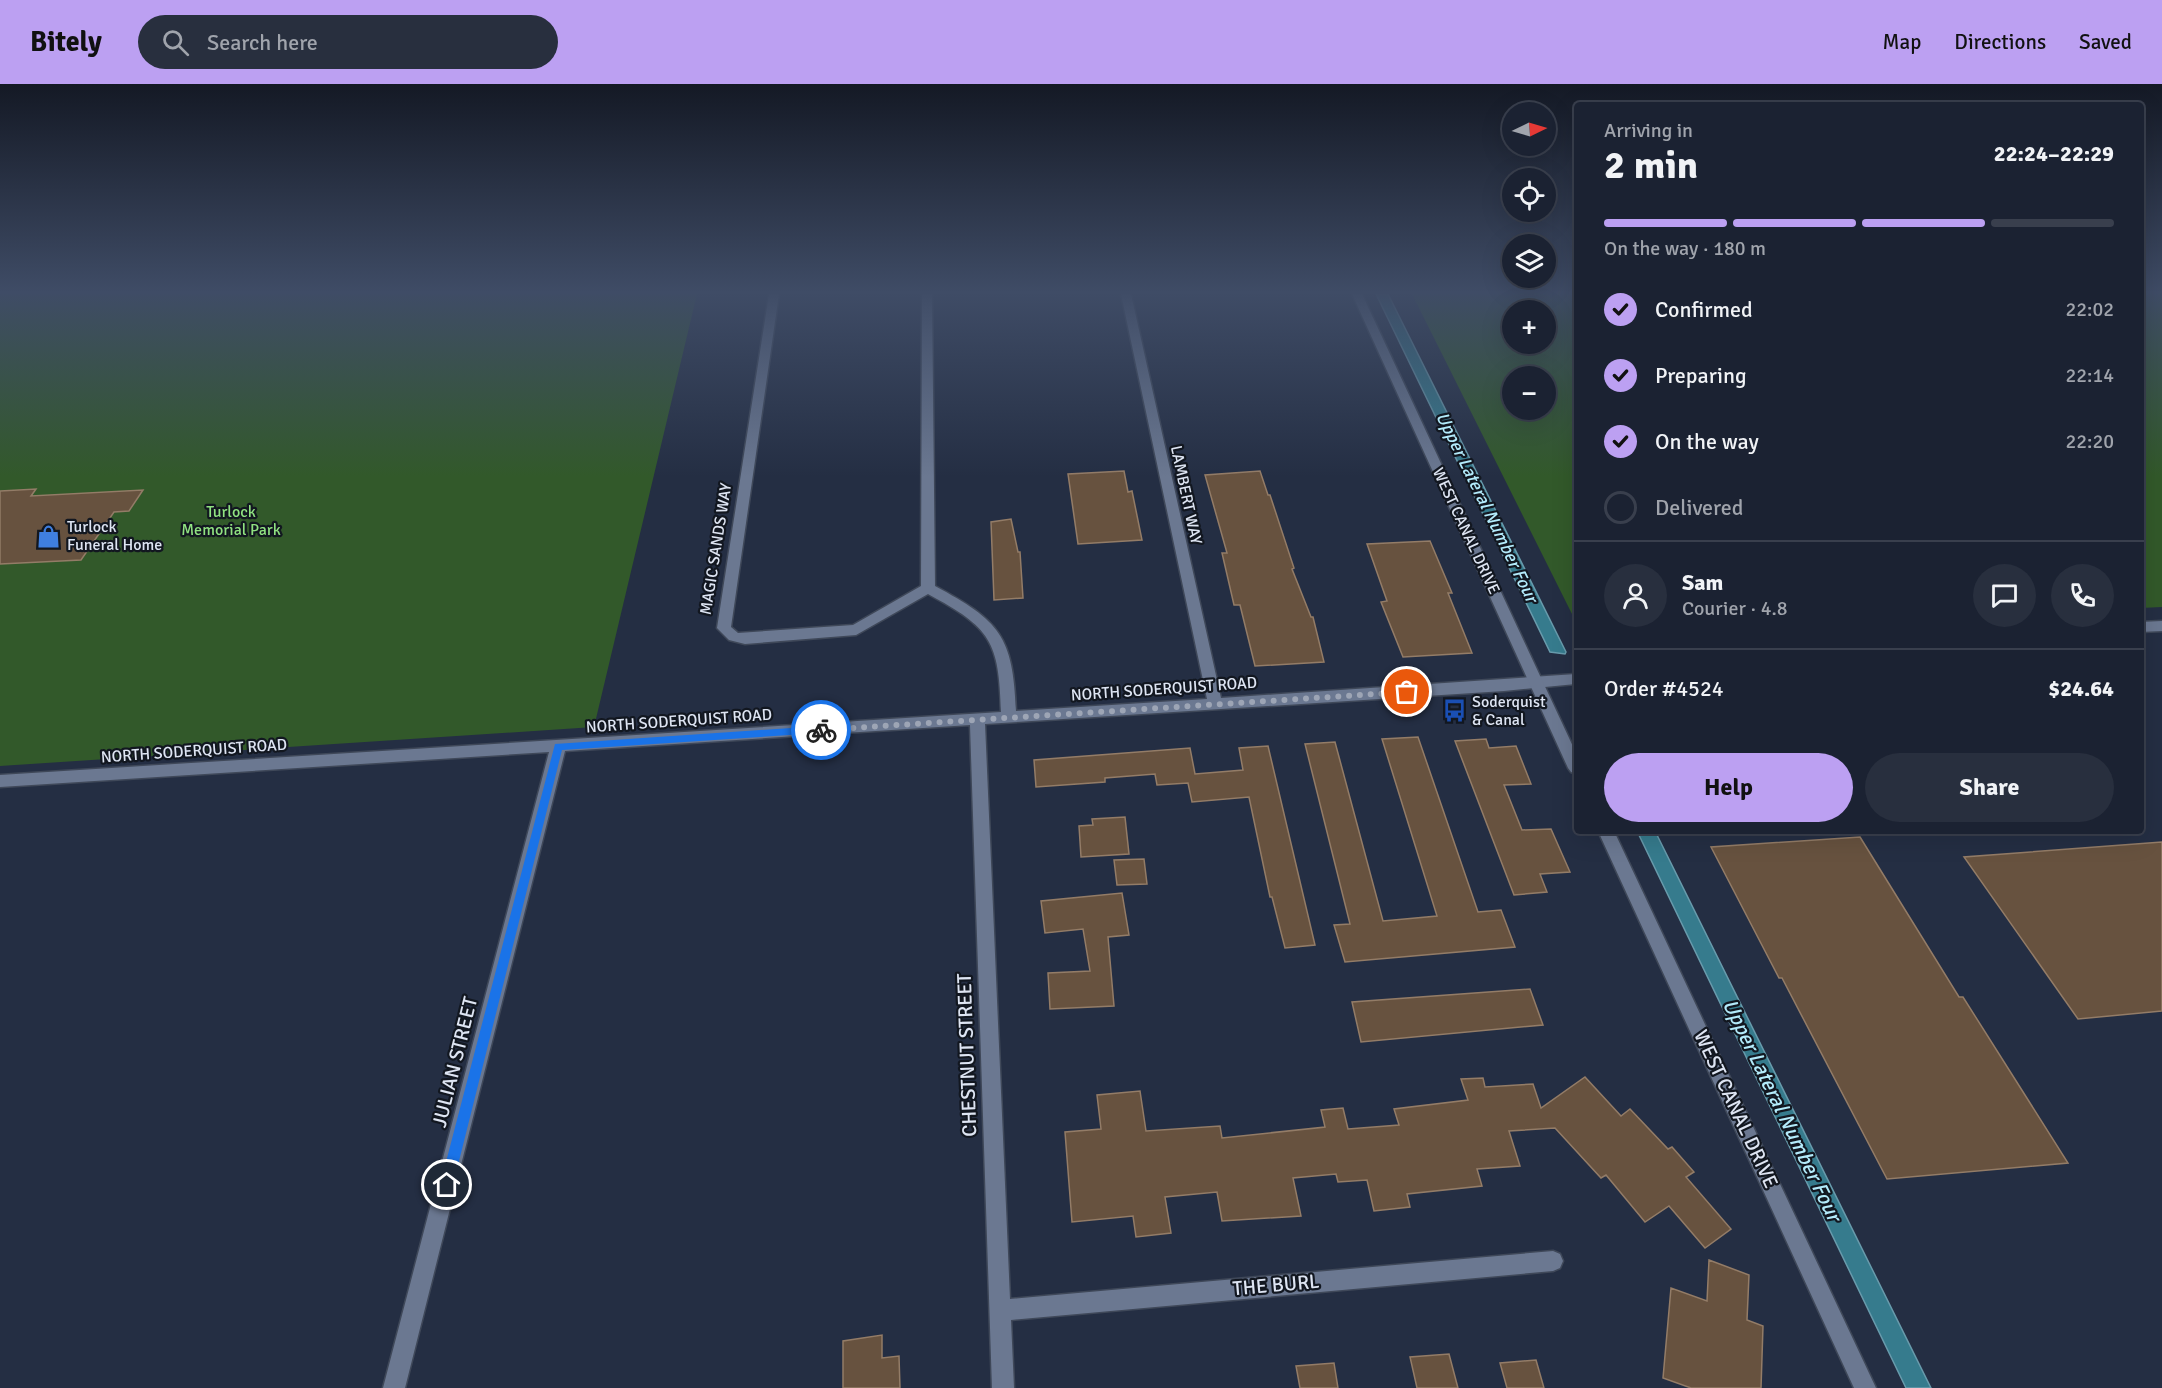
<!DOCTYPE html>
<html lang="en">
<head>
<meta charset="utf-8">
<style>
  body { margin:0; font-family:Signika,sans-serif; background:#282f3e; color:#f1f3f6; height:100vh; display:flex; flex-direction:column; font-size:22px; white-space:nowrap }
  * { box-sizing:border-box; margin:0 }
  p { font-size:20px; color:#a0a4ac }
  .icon { flex:none; width:33px; height:33px; fill:none; stroke:currentColor; stroke-width:2; stroke-linecap:round; stroke-linejoin:round }
  .map { position:relative; flex:1; overflow:hidden }
  .sheet { position:absolute; left:1574px; top:18px; width:570px; height:732px; display:flex; flex-direction:column; background:#1b2232; border-radius:6px; box-shadow:0 6px 24px #0002,0 0 0 2px #393f4d }
  .sheet>* { flex:none }
  .needle { width:39px; rotate:85deg }
  .tools { position:absolute; left:1502px; top:18px; display:grid; gap:12px }
  .tools a { display:grid; place-items:center; width:54px; height:54px; border-radius:50%; background:#1b2232; box-shadow:0 6px 24px #0002,0 0 0 2px #393f4d; font-size:30px }
  .pin { position:absolute; display:grid; place-items:center; width:51px; height:51px; color:#fff; margin:-26px; border:3px solid #fff; border-radius:50%; box-shadow:0 2px 6px #0007 }
  .courier { position:absolute; display:grid; place-items:center; width:60px; height:60px; margin:-30px; border:4px solid #1a73e8; border-radius:50%; background:#fff; color:#222; box-shadow:0 2px 8px #0007 }
  .overview em { font-style:normal; font-weight:700 }
  .overview div { display:flex; flex-direction:column-reverse }
  .overview { display:flex; align-items:center; justify-content:space-between; height:102px; padding:0 30px }
  h1 { font-size:39px; font-weight:700; line-height:45px }
  .bar { display:grid; grid-template-columns:repeat(4,1fr); gap:9px 6px; align-content:center; height:72px; padding:0 30px }
  .bar i { height:8px; border-radius:4px; background:#393f4d }
  .bar .active { background:#bca0f2 }
  .bar p { grid-column:span 4 }
  .line { display:flex; align-items:center; gap:15px; padding:0 30px; border-top:2px solid #393f4d }
  .line div { flex:1 }
  .round { display:grid; place-items:center; flex:none; width:63px; height:63px; border-radius:32px; background:#282f3e }
  ol { padding:0 30px; list-style:none }
  li { display:flex; align-items:center; gap:18px; height:66px }
  li p { margin-inline-start:auto }
  li .icon { padding:6px; border-radius:50%; background:#bca0f2; color:#111; stroke-width:4 }
  li:last-child { color:#a0a4ac }
  li i { width:33px; height:33px; border:3px solid #393f4d; border-radius:50% }
  .button { display:flex; gap:12px; margin-top:auto; padding:12px 30px }
  .button a { flex:1; height:69px; border-radius:36px; background:#bca0f2; color:#111; font-size:24px; font-weight:700; line-height:69px; text-align:center }
  .button a+a { background:#282f3e; color:#f1f3f6 }
  header { display:flex; align-items:center; gap:36px; box-sizing:border-box; height:84px; padding:0 30px; background:#bca0f2; color:#111 }
  header strong { font-size:28px }
  nav { display:flex; gap:33px; margin-inline-start:auto; font-size:21px }
  .search { width:420px; height:54px; background:#282f3e; display:flex; align-items:center; gap:15px; box-sizing:border-box; padding:0 21px; border-radius:33px; color:#a0a4ac; font-size:22px }
  .map>svg:first-child { display:block }
</style>
</head>
<body>
<header>
<strong>Bitely</strong>
<div class="search"><svg class="icon" aria-label="search" viewBox="0 0 24 24"><circle cx="10" cy="10" r="6"/><path d="M15 15l6 6"/></svg>Search here</div>
<nav><a>Map</a><a>Directions</a><a>Saved</a></nav>
</header>
<div class="map">
<svg width="2162" height="1304" viewBox="0 0 2162 1304">
  <rect width="100%" height="100%" fill="#242e43"/>
  <path fill="#32592a" fill-rule="evenodd" d="M0,210H697L594,643L0,682Z
    M1412,210H1576V538ZM1545,226V260H1512V226ZM1545,292V326H1512V292Z
    M2141,210H2162V523L2141,524Z"/>
  <path fill="#367b8d" stroke="#689bac" stroke-width="1.5" d="M1376,210H1388L1566,568L1565,570L1550,568Z
    M1637,747H1655L1931,1304H1906Z"/>
  <path fill="#67523f" stroke="#937c67" stroke-width="1.5" d="M1124,387L1128,408L1132,407L1142,456L1078,460L1068,390Z
    M1260,387L1268,411H1270L1294,484L1292,485L1311,533H1313L1324,578L1255,582L1240,521H1234L1222,469H1227L1205,391Z
    M36,405L31,412L143,406L129,427L114,428L81,476L0,480V407Z
    M1011,435L1018,468H1020L1023,514L994,516L991,438Z
    M1430,457L1452,509H1448L1472,569L1403,573L1381,518L1387,517L1367,460Z
    M1418,653L1478,828L1501,826L1515,863L1345,878L1334,841L1350,840L1305,660L1335,658L1383,837L1437,832L1382,655Z
    M1486,655L1489,664L1516,662L1531,700L1504,701L1522,746L1551,745L1570,788L1540,790L1547,808L1514,811L1455,657Z
    M1268,662L1315,861L1285,864L1272,813H1270L1249,713L1192,718L1188,699L1157,701L1155,690L1105,694V698L1036,703L1034,676L1190,664L1195,690L1243,686L1239,664Z
    M1125,733L1129,770L1081,773L1079,742L1093,741L1092,735Z
    M1860,753L1959,913H1963L2068,1079L1887,1095L1782,894H1779L1711,763Z
    M2162,758V927L2078,935L1964,773Z
    M1144,775L1147,800L1117,801L1114,776Z
    M1122,809L1129,851L1108,853L1114,922L1050,925L1048,889L1090,887L1083,845L1045,849L1041,817Z
    M1530,905L1543,941L1361,958L1352,918Z
    M1585,993L1621,1032L1630,1025L1668,1065L1672,1063L1694,1088L1686,1093L1731,1145L1705,1164L1669,1122L1645,1138L1606,1091L1601,1094L1555,1044L1509,1047L1520,1082L1477,1085L1482,1102L1407,1110L1410,1123L1374,1127L1367,1096L1338,1098L1336,1090L1293,1094L1301,1132L1222,1137L1217,1108L1165,1113L1171,1149L1136,1153L1133,1132L1072,1138L1065,1048L1101,1045L1097,1011L1140,1007L1146,1047L1220,1042L1222,1054L1325,1043L1321,1026L1343,1024L1348,1045L1399,1041L1394,1025L1468,1016L1461,995L1483,994L1485,1003L1533,1000L1541,1024Z
    M1709,1176L1749,1191L1747,1236L1763,1242L1761,1304H1691L1663,1294L1671,1204L1707,1217Z
    M882,1251V1274L899,1272L900,1304H843V1257Z
    M1449,1270L1458,1304H1417L1410,1273Z
    M1536,1276L1544,1304H1507L1500,1279Z
    M1334,1279L1338,1304H1300L1296,1282Z"/>
  <g fill="none" stroke-linecap="round" stroke-linejoin="round">
    <defs>
      <path id="minor" d="M769,210H779L731,543L738,549L853,541L921,502L922,210H932L935,502C1000,537 1013,552 1016,627L1207,615L1121,210H1131L1221,614L1576,590V600L1504,607L985,640L1010,1215L1553,1167L1560,1170L1563,1177L1560,1184L1553,1187L1011,1236L1014,1304H992L970,641L565,667L405,1304H383L549,668L0,703V691L1001,628C999,557 991,544 928,510L856,551L745,560L729,556L717,544Z
        M2162,537V547L2140,548V538Z"/>
      <path id="tertiary" d="M1352,210H1362L1576,669V690L1571,688L1568,684Z
        M1598,747H1614L1876,1304H1854Z"/>
    </defs>
    <use href="#minor" stroke="#3f4859" stroke-width="3"/>
    <use href="#tertiary" stroke="#3f4859" stroke-width="3"/>
    <use href="#minor" fill="#6b7891" fill-rule="evenodd"/>
    <use href="#tertiary" fill="#6b7891" fill-rule="evenodd"/>
  </g>
  <linearGradient id="sky" x2="0" y2="1"><stop stop-color="#141925"/><stop offset="0.53" stop-color="#3f4c66"/><stop offset="1" stop-color="#3f4c66" stop-opacity="0"/></linearGradient>
  <rect width="2162" height="393" fill="url(#sky)"/>
  <path fill="#1a73e8" d="M821,642L826,646L821,649L562,666L453,1101L451,1106L447,1108L442,1106L440,1101L555,660Z"/>
  <g fill="none" stroke-linecap="round" stroke-linejoin="round">
    <path stroke="#9da5b5" stroke-width="6" stroke-dasharray="0 10.8" d="M821,646L1407,608"/>
  </g>
  <defs>
    <symbol id="shop-bare" viewBox="-9 -9 18 18"><path d="M-5-2.5h2.3a2.7 3.5 0 0 1 5.4 0H5L5.5 6h-11ZM-1.5-2.5h3a1.5 2.3 0 0 0-3 0Z" fill="#3f7fe0" stroke="#121720" stroke-width="2.5" paint-order="stroke"/></symbol>
    <symbol id="bus-bare" viewBox="-9 -9 18 18"><path d="M-5-6H5V4H4V6H2V4H-2V6H-4V4H-5ZM-3.5-4V0h7V-4ZM-3.5 1.2v1.5H-2V1.2ZM2 1.2v1.5H3.5V1.2Z" fill="#1a4fb4" stroke="#121720" stroke-width="2.5" paint-order="stroke"/></symbol>
  </defs>
  <g fill-rule="evenodd">
    <use href="#shop-bare" x="32" y="436" width="33" height="33"/>
    <use href="#bus-bare" x="1438" y="610" width="33" height="33"/>
  </g>
  <g text-anchor="middle" dominant-baseline="central" stroke-width="4.5" stroke-linejoin="round" paint-order="stroke">
    <g font-size="16" fill="#dee5f3" stroke="#121720">
      <text transform="translate(1186 411) rotate(78)">LAMBERT WAY</text>
      <text transform="translate(1466 447) rotate(65)">WEST CANAL DRIVE</text>
      <text transform="translate(716 465) rotate(-81)">MAGIC SANDS WAY</text>
      <text transform="translate(1164 605) rotate(-4)">NORTH SODERQUIST ROAD</text>
      <text transform="translate(679 637) rotate(-4)">NORTH SODERQUIST ROAD</text>
      <text transform="translate(194 667) rotate(-4)">NORTH SODERQUIST ROAD</text>
    </g>
    <g font-size="16" fill="#90e281" stroke="#121720">
      <text x="231" y="428">Turlock<tspan x="231" dy="18">Memorial Park</tspan></text>
    </g>
    <g font-size="16" fill="#dee5f3" stroke="#121720" text-anchor="start">
      <text x="67" y="443">Turlock<tspan x="67" dy="18">Funeral Home</tspan></text>
      <text x="1472" y="618">Soderquist<tspan x="1472" dy="18">&amp; Canal</tspan></text>
    </g>
    <g font-size="18" font-style="italic" fill="#b3ebfb" stroke="#121720">
      <text transform="translate(1487 423) rotate(64)">Upper Lateral Number Four</text>
    </g>
    <g font-size="20" fill="#dee5f3" stroke="#121720">
      <text transform="translate(967 971) rotate(-92)">CHESTNUT STREET</text>
      <text transform="translate(455 978) rotate(-76)">JULIAN STREET</text>
      <text transform="translate(1736 1025) rotate(65)">WEST CANAL DRIVE</text>
      <text transform="translate(1276 1201) rotate(-5)">THE BURL</text>
    </g>
    <g font-size="21" font-style="italic" fill="#b3ebfb" stroke="#121720">
      <text transform="translate(1782 1026) rotate(64)">Upper Lateral Number Four</text>
    </g>
  </g>
</svg>
<div class="tools">
<a><svg class="needle" viewBox="-14 -14 28 28"><path d="M0-13l5 13h-10z" fill="#e53935"/><path d="M0 13l5-13h-10z" fill="#a0a4ac"/></svg></a>
<a><svg class="icon" aria-label="locate" viewBox="0 0 24 24"><circle cx="12" cy="12" r="6"/><path d="M12 2v4M12 18v4M2 12h4M18 12h4"/></svg></a>
<a><svg class="icon" aria-label="layers" viewBox="0 0 24 24"><path d="M12 4l9 5-9 5-9-5zM3 14l9 5 9-5"/></svg></a>
<a>+</a>
<a>−</a>
</div>
<div class="pin" style="left:1407px;top:608px;background:#ea580c"><svg class="icon" aria-label="bag" viewBox="0 0 24 24"><path d="M5 8h14l-1 12H6zM9 8a3 3 0 0 1 6 0"/></svg></div>
<div class="pin" style="left:447px;top:1101px;background:#1f2937"><svg class="icon" aria-label="home" viewBox="0 0 24 24"><path d="M3 11l9-7 9 7M6 9v11h12V9"/></svg></div>
<div class="courier" style="left:821px;top:646px"><svg class="icon" aria-label="bike" viewBox="0 0 24 24"><circle cx="6" cy="16" r="4"/><circle cx="18" cy="16" r="4"/><path d="M6 16l4-8h5l3 8M10 8l3 8H6M13 5h3"/></svg></div>
<section class="sheet">
<div class="overview"><div><h1>2 min</h1><p>Arriving in</p></div><em>22:24–22:29</em></div>
<div class="bar"><i class="active"></i><i class="active"></i><i class="active"></i><i></i><p>On the way · 180 m</p></div>
<ol>
<li><svg class="icon" aria-label="check" viewBox="0 0 24 24"><path d="M5 12l5 5 9-10"/></svg>Confirmed<p>22:02</p></li>
<li><svg class="icon" aria-label="check" viewBox="0 0 24 24"><path d="M5 12l5 5 9-10"/></svg>Preparing<p>22:14</p></li>
<li><svg class="icon" aria-label="check" viewBox="0 0 24 24"><path d="M5 12l5 5 9-10"/></svg>On the way<p>22:20</p></li>
<li><i></i>Delivered</li>
</ol>
<div class="line" style="height:108px"><a class="round"><svg class="icon" aria-label="person" viewBox="0 0 24 24"><circle cx="12" cy="8" r="4"/><path d="M4 21q1-7 8-7t8 7"/></svg></a><div><b>Sam</b><p>Courier · 4.8</p></div><a class="round"><svg class="icon" aria-label="chat" viewBox="0 0 24 24"><path d="M4 5h16v11H9l-5 4z"/></svg></a><a class="round"><svg class="icon" aria-label="phone" viewBox="0 0 24 24"><path d="M5 4h4l2 5-3 2q2 4 5 5l2-3 5 2v4C11 20 4 13 5 4z"/></svg></a></div>
<div class="line" style="height:78px"><div>Order #4524</div><b>$24.64</b></div>
<div class="button"><a>Help</a><a>Share</a></div>
</section>
</div>
</body>
</html>
